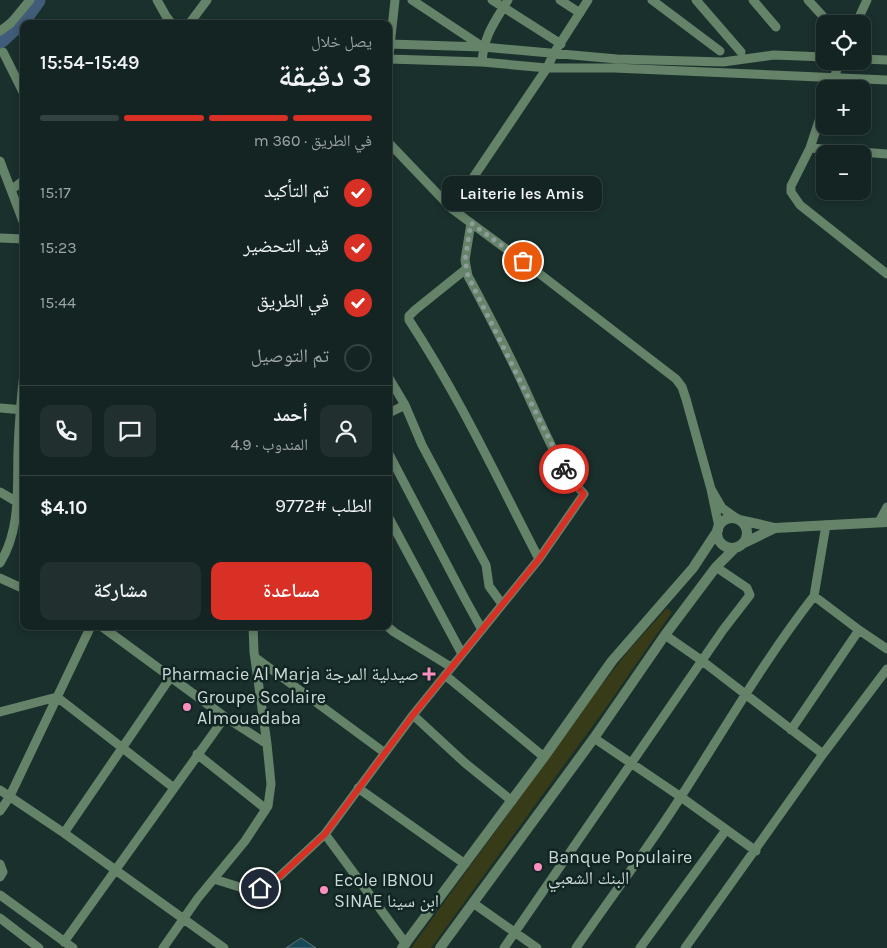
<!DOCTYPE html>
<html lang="ar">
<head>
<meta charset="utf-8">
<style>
  body { margin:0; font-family:Karla,"Noto Naskh Arabic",sans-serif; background:#21302f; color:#f1f3f6; direction:rtl; height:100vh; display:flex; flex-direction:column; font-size:19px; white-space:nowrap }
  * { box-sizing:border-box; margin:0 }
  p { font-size:16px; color:#9da4a5 }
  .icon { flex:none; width:28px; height:28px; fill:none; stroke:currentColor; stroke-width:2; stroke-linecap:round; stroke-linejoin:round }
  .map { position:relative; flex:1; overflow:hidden; direction:ltr }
  .panel { position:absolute; left:20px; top:20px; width:372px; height:610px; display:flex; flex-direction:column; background:#142422; border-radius:10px; box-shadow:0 2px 8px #0003,0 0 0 1px #334140; direction:rtl }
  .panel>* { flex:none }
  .buttons { position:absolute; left:816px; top:15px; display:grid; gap:10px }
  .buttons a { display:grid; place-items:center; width:55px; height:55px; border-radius:10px; background:#142422; box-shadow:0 2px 8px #0003,0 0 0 1px #334140; font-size:25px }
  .pin { position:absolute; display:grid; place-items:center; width:42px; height:42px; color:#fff; margin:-21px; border:2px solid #fff; border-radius:50%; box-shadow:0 1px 5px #0007 }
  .courier { position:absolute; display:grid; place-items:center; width:50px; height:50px; margin:-25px; border:4px solid #d93025; border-radius:50%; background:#fff; color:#222; box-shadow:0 1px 6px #0007 }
  .bubble { position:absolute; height:35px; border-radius:10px; background:#142422; box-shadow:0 2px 8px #0003,0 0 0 1px #334140; font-size:16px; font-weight:600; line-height:35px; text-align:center; direction:rtl }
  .headline em { font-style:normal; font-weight:600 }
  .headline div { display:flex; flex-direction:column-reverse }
  .headline { display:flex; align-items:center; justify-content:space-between; height:85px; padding:0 20px }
  h1 { font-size:32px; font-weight:600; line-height:38px }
  .bar { display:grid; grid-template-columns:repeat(4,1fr); gap:8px 5px; align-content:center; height:60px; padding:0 20px }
  .bar i { height:6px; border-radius:4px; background:#334140 }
  .bar .current { background:#d93025 }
  .bar p { grid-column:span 4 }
  .line { display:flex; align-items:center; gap:12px; padding:0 20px; border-top:1px solid #334140 }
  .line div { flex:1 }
  .round { display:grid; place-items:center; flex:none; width:52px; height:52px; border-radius:10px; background:#21302f }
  ol { padding:0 20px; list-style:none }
  li { display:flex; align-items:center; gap:15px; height:55px }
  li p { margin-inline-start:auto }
  li .icon { padding:5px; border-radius:50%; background:#d93025; color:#fff; stroke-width:4 }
  li:last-child { color:#9da4a5 }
  li i { width:28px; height:28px; border:2px solid #334140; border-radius:50% }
  .primary-button { display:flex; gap:10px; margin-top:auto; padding:10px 20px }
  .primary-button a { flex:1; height:58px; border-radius:10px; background:#d93025; color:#fff; font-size:20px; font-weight:600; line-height:58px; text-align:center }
  .primary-button a+a { background:#21302f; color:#f1f3f6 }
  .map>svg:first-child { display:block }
</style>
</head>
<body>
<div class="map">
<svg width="887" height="948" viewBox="0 0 887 948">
  <rect width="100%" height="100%" fill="#1a302d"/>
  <path fill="#373b17" d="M667,608L672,612L610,702L431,948H411L597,691L629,650Z"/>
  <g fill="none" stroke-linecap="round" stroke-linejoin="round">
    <path stroke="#415c78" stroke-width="19" d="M0,39L23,18L36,0"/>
  </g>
  <path fill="#164955" stroke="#5e747b" d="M301,938L316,948H286Z"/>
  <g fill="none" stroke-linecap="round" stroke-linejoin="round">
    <path stroke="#658369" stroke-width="9" d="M157,0L166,16L172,24
      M412,0L483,47
      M492,0L561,44
      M560,0L580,13
      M652,0L720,51
      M696,0L741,52
      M753,0L776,27
      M808,0L830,24
      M189,24L207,0
      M856,24L867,0
      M0,31L11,23L30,0
      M389,44L483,47L617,59L723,62L774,55L825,57
      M3,52L24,94
      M389,55L395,0
      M389,59L482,62L547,68H614L887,80
      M862,59L887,60
      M482,62C484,35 494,23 508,0
      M830,89L840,61
      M825,103L810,148L791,186V192L800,205L887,274
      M389,143L452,209L536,271L676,379L682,387L686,399L711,489
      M810,148L887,154
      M0,161L24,224
      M11,190L24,180
      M452,209L547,68L554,53L588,0
      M0,238L24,239
      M466,269L415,310L409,316V320C459,396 497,478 539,559
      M389,378L405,405
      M0,408L24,410
      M389,413L405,405L422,445L486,565L489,586L502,604
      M389,454L465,599L481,628
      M0,492L17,502
      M389,518L462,654
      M879,522L887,507
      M826,525L814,596L859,630L887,649
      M719,527L711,489L722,508L736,518
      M0,563C21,529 17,489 18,450C19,424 21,399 24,373
      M0,578L24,589
      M101,626L225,717L267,744
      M387,626L394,632L451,667
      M665,635L701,660L823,754
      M256,658L385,753
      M445,675L544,757
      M0,712L57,697L174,788
      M413,715L465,763L512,801
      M791,730L859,630
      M594,738L681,797L756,851
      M197,754L266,809
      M358,788L465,864
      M0,790L64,833L224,948
      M0,811L9,798L91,626
      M64,833L170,678
      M325,834L406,944
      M0,864L3,872L0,877
      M214,879L249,890L260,888L280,876L325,834L413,715L539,559L584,494C559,468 546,434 531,402C512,359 490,317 468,276L465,260L471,223
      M0,895L73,948
      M473,903L537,948
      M0,918L39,948
      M64,942L225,717
      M163,948L198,898L245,841L268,806L271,784L267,744L254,652L253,626
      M504,948L723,630L750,595L747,588L716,567
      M576,948C611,897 649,847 682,795C725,728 765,659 814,596
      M640,948L726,830
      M685,948L823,754L887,669"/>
    <path stroke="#658369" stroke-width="10" d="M717 533a15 15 0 1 1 30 0a15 15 0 1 1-30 0Z
      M740,520L775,528L744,543
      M775,528L887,522
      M402,948L544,757L612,661L693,568L718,530
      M440,948L594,738L665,635L716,567L735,548"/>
  </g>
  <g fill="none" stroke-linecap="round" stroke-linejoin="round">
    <path stroke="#8e9d9b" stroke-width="5" stroke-dasharray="0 9" d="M523,261L471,223L465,260L468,276L564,469"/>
    <path stroke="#d93025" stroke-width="6" d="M260,888L280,876L325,834L413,715L539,559L584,494L574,483L564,469"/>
  </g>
  <g fill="#fd8ebf" stroke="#112623" stroke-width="2">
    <path d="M426.5 666.5h5v5h5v5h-5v5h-5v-5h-5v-5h5z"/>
    <circle cx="187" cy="707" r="5"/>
    <circle cx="538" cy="867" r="5"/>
    <circle cx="324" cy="890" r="5"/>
  </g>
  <g text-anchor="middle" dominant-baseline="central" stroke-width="5" stroke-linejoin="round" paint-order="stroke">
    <g font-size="18" fill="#ccd8d6" stroke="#112623" text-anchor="start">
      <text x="419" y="674" text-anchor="end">Pharmacie Al Marja صيدلية المرجة</text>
      <text x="197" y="697">Groupe Scolaire<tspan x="197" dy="21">Almouadaba</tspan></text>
      <text x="548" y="857">Banque Populaire<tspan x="548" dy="21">البنك الشعبي</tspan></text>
      <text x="334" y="880">Ecole IBNOU<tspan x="334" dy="21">SINAE ابن سينا</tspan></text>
    </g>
  </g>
</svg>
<div class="buttons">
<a><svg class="icon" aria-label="locate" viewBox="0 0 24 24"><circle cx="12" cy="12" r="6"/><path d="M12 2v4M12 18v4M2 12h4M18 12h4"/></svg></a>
<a>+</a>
<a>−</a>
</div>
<div class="pin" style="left:523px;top:261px;background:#ea580c"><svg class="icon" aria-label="bag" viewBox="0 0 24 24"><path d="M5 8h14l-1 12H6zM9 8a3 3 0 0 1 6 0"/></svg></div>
<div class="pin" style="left:260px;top:888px;background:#1f2937"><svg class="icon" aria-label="home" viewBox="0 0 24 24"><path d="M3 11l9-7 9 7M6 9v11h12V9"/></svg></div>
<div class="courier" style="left:564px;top:469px"><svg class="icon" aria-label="bike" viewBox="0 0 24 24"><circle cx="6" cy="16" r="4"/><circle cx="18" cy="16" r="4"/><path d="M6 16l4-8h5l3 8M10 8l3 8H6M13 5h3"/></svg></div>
<div class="bubble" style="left:442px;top:176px;width:160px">Laiterie les Amis</div>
<section class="panel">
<div class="headline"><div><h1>3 دقيقة</h1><p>يصل خلال</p></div><em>15:49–15:54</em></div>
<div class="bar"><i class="current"></i><i class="current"></i><i class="current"></i><i></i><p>في الطريق · 360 m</p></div>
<ol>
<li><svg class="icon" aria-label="check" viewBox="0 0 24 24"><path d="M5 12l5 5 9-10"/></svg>تم التأكيد<p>15:17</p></li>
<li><svg class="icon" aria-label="check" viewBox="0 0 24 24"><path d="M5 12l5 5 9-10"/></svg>قيد التحضير<p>15:23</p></li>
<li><svg class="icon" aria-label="check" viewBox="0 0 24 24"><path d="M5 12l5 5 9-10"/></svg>في الطريق<p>15:44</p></li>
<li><i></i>تم التوصيل</li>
</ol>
<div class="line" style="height:90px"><a class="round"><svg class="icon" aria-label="person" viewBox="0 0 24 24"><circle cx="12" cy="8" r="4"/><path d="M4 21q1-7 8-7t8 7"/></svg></a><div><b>أحمد</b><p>المندوب · 4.9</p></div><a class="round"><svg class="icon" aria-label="chat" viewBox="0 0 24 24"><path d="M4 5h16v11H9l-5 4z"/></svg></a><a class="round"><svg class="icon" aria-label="phone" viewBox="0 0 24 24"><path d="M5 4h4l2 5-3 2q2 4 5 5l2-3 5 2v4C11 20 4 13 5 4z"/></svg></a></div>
<div class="line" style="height:65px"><div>الطلب #9772</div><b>$4.10</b></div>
<div class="primary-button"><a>مساعدة</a><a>مشاركة</a></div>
</section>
</div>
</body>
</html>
